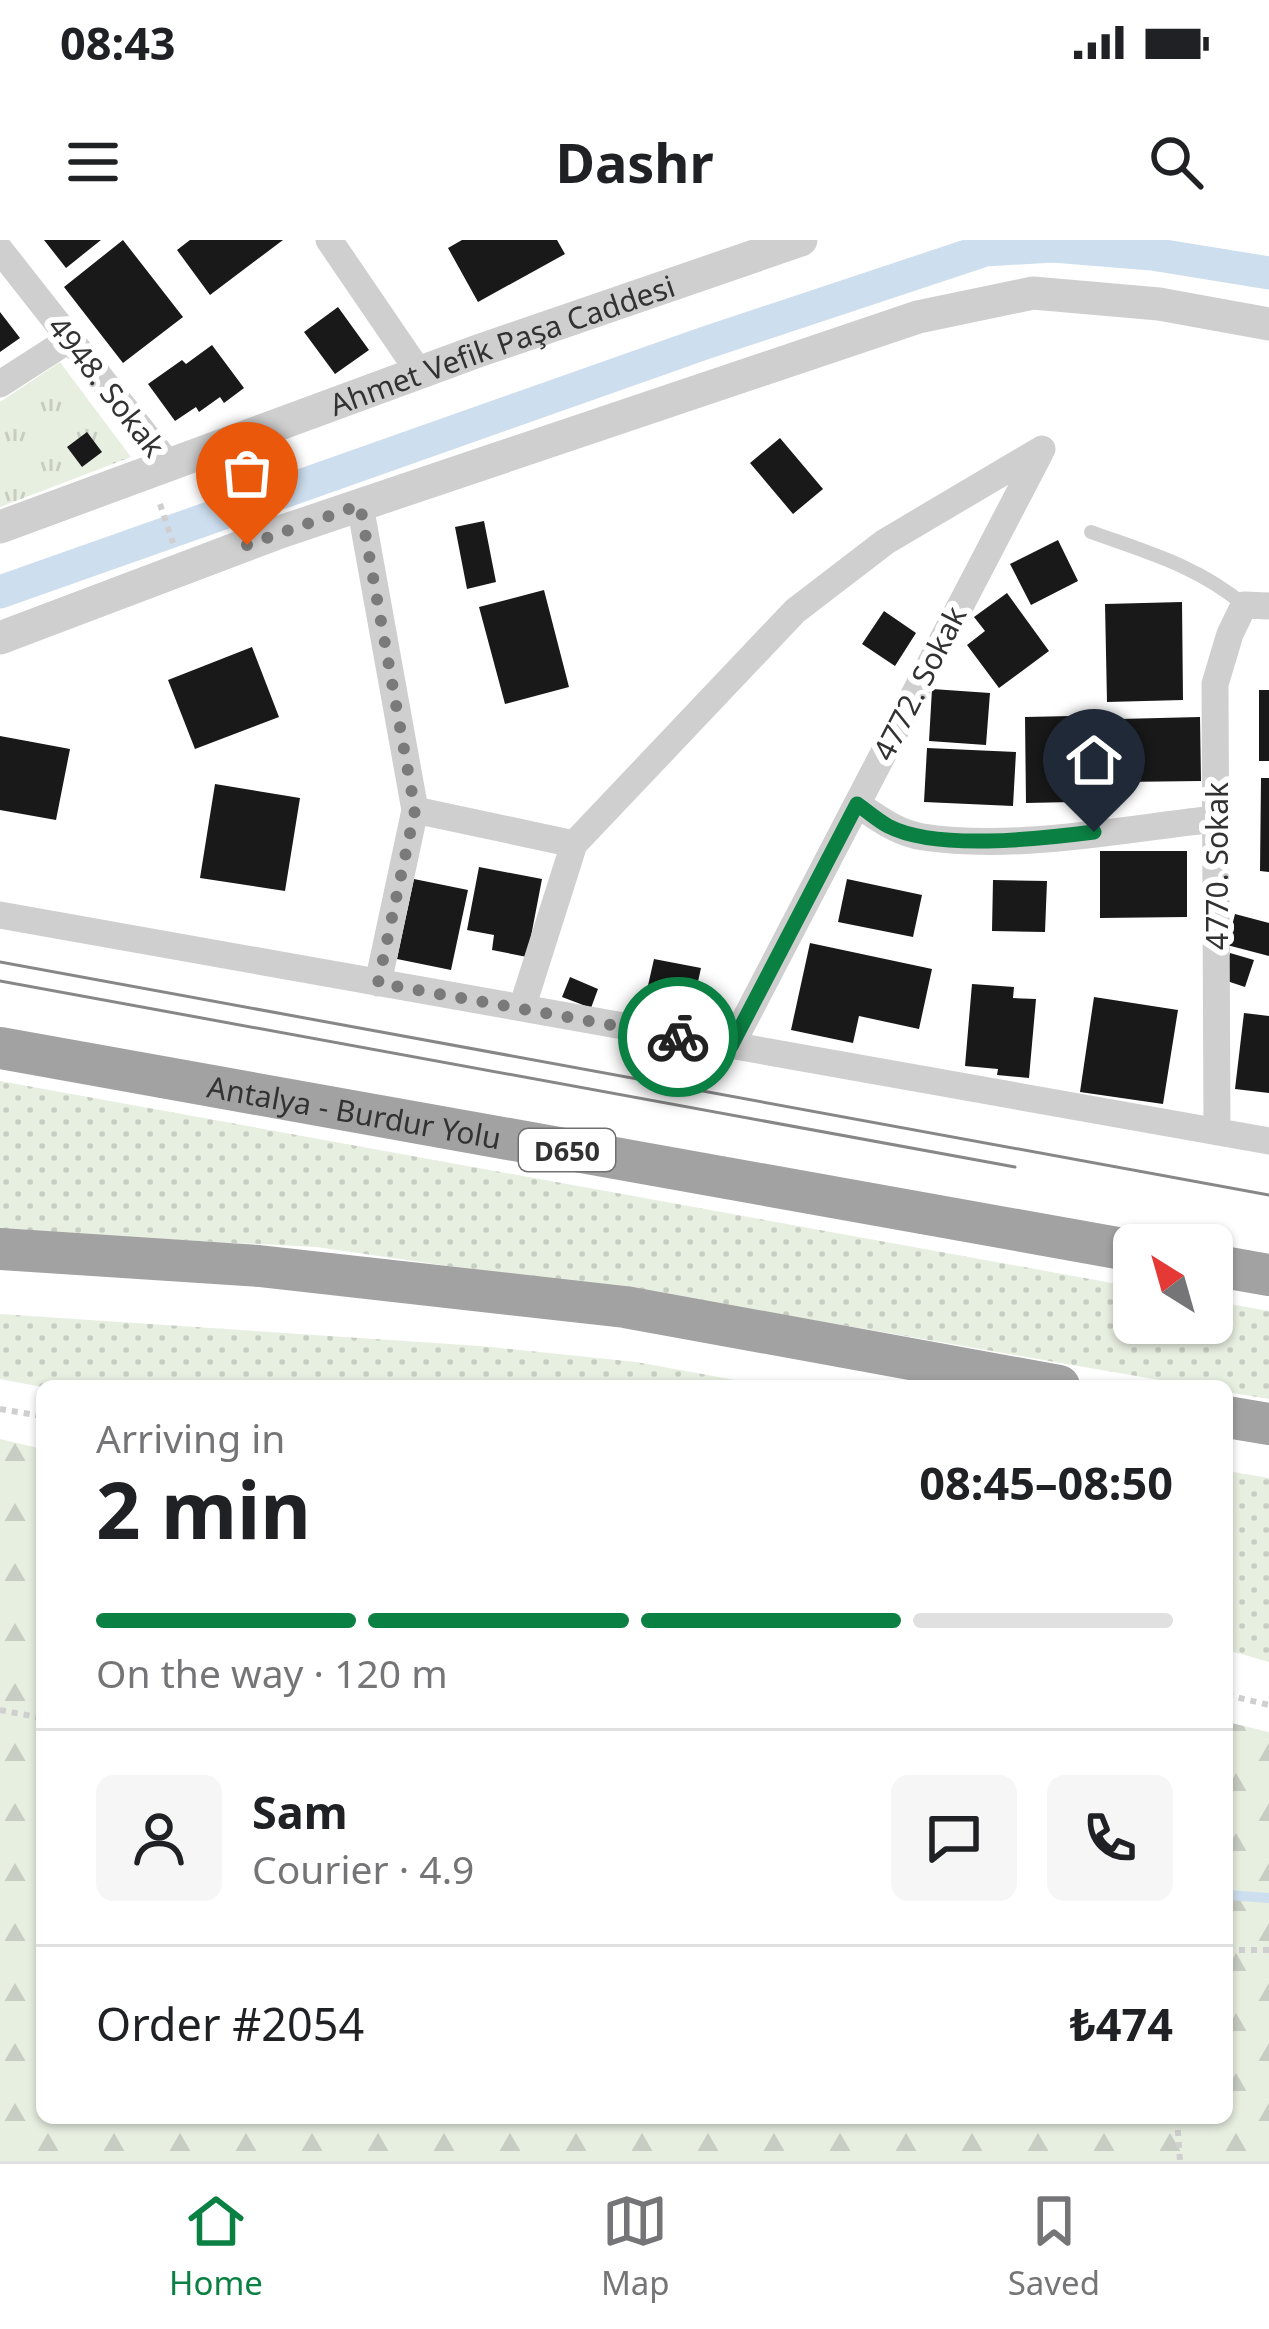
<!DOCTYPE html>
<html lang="en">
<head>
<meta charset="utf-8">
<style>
  body { margin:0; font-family:"Noto Sans",sans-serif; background:#f6f6f6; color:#202124; height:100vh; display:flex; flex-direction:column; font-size:45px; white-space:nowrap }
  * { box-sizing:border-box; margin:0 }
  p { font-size:39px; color:#757577 }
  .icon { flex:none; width:66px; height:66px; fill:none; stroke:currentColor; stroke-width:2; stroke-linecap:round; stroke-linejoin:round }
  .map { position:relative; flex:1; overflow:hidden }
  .panel { position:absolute; left:36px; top:1140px; width:1197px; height:744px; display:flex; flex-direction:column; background:#fff; border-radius:18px; box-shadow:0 3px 9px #0004 }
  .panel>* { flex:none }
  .needle { width:78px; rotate:323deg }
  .tools { position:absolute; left:1113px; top:984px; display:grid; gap:24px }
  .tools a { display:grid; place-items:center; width:120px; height:120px; border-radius:18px; background:#fff; box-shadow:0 3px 9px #0004; font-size:60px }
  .pin { position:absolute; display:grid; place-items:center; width:102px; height:102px; color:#fff; margin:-123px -51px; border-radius:50% 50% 50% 0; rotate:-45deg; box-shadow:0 0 12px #0007 }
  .pin .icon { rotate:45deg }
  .courier { position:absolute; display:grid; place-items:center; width:120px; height:120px; margin:-60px; border:9px solid #0b8043; border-radius:50%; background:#fff; color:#222; box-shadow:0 3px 15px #0007 }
  .headline em { font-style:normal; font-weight:700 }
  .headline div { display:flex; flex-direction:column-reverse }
  .headline { display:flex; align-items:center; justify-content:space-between; height:204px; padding:0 60px }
  h1 { font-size:78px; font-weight:700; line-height:90px }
  .bar { display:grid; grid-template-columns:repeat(4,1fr); gap:18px 12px; align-content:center; height:144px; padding:0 60px }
  .bar i { height:15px; border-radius:9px; background:#e0e0e0 }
  .bar .on { background:#0b8043 }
  .bar p { grid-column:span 4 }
  .line { display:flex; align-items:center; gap:30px; padding:0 60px; border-top:3px solid #e0e0e0 }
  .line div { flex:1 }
  .round { display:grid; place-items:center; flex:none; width:126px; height:126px; border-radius:18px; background:#f6f6f6 }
  .status { display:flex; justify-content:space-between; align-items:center; height:84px; padding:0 60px; background:#fff; direction:ltr }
  .status svg { height:33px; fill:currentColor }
  header { display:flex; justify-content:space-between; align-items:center; height:156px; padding:0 60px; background:#fff; font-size:54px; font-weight:700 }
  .menu { display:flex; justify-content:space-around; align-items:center; height:168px; border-top:3px solid #e0e0e0; background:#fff; font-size:33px; color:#757577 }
  .menu a { display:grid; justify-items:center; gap:6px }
  .menu .on { color:#0b8043 }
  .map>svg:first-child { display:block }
</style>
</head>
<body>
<div class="status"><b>08:43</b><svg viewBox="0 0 49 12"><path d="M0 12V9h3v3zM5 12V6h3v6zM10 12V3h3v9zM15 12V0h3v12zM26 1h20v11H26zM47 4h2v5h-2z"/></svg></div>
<header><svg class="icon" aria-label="menu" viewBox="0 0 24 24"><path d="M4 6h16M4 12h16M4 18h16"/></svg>Dashr<svg class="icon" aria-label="search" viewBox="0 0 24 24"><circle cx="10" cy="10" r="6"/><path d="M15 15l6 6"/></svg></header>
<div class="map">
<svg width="1269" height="1921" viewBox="0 0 1269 1921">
  <defs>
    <pattern id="grass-dots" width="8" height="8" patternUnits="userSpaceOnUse" patternTransform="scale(3)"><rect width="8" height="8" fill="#e7efe1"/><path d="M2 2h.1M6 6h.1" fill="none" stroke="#c7cdc2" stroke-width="1.8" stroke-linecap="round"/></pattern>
    <pattern id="forest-firs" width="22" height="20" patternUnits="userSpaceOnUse" patternTransform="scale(3)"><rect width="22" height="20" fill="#e7efe1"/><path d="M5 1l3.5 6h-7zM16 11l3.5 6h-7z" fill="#c7cdc2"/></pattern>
    <pattern id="park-tufts" width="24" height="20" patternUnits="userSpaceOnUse" patternTransform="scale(3)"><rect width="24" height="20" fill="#e7efe1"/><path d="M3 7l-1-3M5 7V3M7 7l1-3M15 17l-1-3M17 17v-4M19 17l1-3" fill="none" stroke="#c7cdc2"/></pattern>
  </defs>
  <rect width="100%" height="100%" fill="#fff"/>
  <path fill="url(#grass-dots)" d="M0,841L1134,1047V1083H1212V1061L1269,1071V1159L1227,1152V1146H1194L755,1070L316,1007L0,991Z
    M0,1074L480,1106L636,1122L768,1146L42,1147L0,1139Z
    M1227,1231L1269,1238V1422L1227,1410Z"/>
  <path fill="url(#forest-firs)" d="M0,1199L42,1209V1878H1227V1482L1269,1492V1921H0Z"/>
  <path fill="url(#park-tufts)" d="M60,122L131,217L0,267V162Z"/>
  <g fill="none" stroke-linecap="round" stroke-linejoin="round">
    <path stroke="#cddeee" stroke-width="10" d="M1227,1655L1269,1658"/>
    <path stroke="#cddeee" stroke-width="33" d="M0,352L705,103L985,10L1053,6L1152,14L1269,33"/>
  </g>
  <path fill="#191919" d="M44,0H101L66,28Z
    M123,0L183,77L123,123L64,47Z
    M190,0H283L210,55L177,10Z
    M462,0H557L565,14L478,62L448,8Z
    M338,67L369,110L335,134L304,92Z
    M0,72L20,98L0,112Z
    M212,105L244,148L224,163L220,157L199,172L196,167L175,181L148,144L182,120L186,124Z
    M87,192L102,212L82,227L67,207Z
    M780,198L823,249L793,274L750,223Z
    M484,281L496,342L467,349L455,287Z
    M1058,300L1078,341L1031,365L1010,324Z
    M544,350L569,447L505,464L479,367Z
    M1007,353L1049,411L999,448L967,405L985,391L974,377Z
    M1182,362L1183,460L1107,462L1105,364Z
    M884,371L916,393L895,426L862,404Z
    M252,407L279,477L195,509L168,440Z
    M932,449L990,453L986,505L929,501Z
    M1259,450H1269V521H1259Z
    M1072,476L1073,562L1026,563L1025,477Z
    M1200,477L1201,541L1120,542L1119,479Z
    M0,496L70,509L56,580L0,570Z
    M927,508L1016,512L1013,566L924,562Z
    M1261,538H1269V632L1260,631Z
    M215,544L300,558L285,651L200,638Z
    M1100,611H1187V677L1100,678Z
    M479,627L542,639L527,717L492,710L494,695L467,690Z
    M414,639L468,650L451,730L397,719Z
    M847,639L922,655L913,697L838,682Z
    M993,640L1047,641L1045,692L992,691Z
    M1235,674L1269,683V716L1227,705Z
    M810,703L932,729L919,789L859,776L853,803L791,790Z
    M1230,713L1254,720L1245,747L1221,739Z
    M654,719L701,728L691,773L644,763Z
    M570,737L598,749L591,768L562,757Z
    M972,744L1014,747L1013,758L1036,759L1029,838L997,835L998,829L965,826Z
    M1094,757L1178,770L1163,864L1080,852Z
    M1244,773L1269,776V853L1235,849Z"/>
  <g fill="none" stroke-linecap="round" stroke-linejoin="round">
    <path stroke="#cfcfcf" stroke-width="6" stroke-dasharray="6 6" stroke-linecap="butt" d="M160,264L173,303
      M0,1169L42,1176
      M1227,1455L1269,1465
      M0,1470L42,1478
      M1227,1710H1269
      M1177,1878L1180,1921"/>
    <path stroke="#cfcfcf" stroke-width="14" d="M1091,292C1146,312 1198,326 1244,365"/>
    <path stroke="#cfcfcf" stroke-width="27" d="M329,0L419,132
      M0,10L169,225
      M0,144L70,99
      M360,265L415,570L378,743
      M857,564C878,578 897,593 923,597C1015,611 1124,589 1215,579
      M415,570L574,604
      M0,675L1269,901
      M522,768L574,604L795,371L885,302L1042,209
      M731,806L1040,213
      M1217,892L1215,444L1230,394L1244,365L1269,366"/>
    <g stroke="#cfcfcf" stroke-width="33">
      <path id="s1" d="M0,287L478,111L801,0"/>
      <path d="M0,398L280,292L918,77L1033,53L1159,64L1269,84"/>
    </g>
    <g stroke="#a2a2a2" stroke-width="42">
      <path id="s2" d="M0,808L1134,1011"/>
      <path d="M0,1009L259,1026L625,1067L1059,1146"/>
      <path d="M1212,1025L1269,1035"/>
      <path d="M1227,1177L1269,1184"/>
    </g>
    <path stroke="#878787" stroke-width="3" d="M0,722L1269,955
      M0,741L1015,927"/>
  </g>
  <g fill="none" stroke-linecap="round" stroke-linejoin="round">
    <path stroke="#7a7a7a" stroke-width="12" stroke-dasharray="0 21.6" d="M247,305L360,265L415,570L378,743L678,797"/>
    <path stroke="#0b8043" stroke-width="15" d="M678,797L731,806L857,564C867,571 877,580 888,586C936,611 1039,599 1094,592"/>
  </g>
  <g text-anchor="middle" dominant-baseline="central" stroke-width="12" stroke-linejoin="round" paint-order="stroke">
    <rect fill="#fff" stroke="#707070" stroke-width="3" x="519" y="889" width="96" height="42" rx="9"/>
    <g font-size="27" font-weight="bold" fill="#323232">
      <text x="567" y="910">D650</text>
    </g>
    <g font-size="30" fill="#323232" stroke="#fff">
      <text stroke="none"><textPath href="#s1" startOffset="534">Ahmet Vefik Paşa Caddesi</textPath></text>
      <text transform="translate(107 146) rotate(52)">4948. Sokak</text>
      <text transform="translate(919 443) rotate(-63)">4772. Sokak</text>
      <text transform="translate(1216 626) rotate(-90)">4770. Sokak</text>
      <text stroke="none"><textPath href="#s2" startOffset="360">Antalya - Burdur Yolu</textPath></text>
    </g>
  </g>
</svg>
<div class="tools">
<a><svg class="needle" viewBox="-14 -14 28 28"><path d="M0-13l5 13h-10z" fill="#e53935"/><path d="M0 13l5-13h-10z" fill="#757577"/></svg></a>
</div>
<div class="pin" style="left:247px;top:305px;background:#ea580c"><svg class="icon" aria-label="bag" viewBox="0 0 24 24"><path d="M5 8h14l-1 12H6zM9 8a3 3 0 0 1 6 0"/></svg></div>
<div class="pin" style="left:1094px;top:592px;background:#1f2937"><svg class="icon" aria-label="home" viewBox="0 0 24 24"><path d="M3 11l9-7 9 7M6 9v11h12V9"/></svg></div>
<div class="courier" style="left:678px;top:797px"><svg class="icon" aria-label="bike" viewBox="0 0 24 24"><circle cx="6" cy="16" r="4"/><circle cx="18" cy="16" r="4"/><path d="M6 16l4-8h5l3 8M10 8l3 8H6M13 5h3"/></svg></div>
<section class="panel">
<div class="headline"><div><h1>2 min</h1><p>Arriving in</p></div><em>08:45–08:50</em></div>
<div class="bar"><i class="on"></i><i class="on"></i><i class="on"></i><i></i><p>On the way · 120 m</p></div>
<div class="line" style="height:216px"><a class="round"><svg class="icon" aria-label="person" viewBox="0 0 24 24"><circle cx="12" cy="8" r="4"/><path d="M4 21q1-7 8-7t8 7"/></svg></a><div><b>Sam</b><p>Courier · 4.9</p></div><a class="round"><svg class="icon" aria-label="chat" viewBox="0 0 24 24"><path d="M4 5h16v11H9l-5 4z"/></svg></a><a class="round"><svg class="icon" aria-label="phone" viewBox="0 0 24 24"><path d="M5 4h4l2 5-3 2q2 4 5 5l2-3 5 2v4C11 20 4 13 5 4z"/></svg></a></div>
<div class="line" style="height:156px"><div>Order #2054</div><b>₺474</b></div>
</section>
</div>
<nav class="menu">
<a class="on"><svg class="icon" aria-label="home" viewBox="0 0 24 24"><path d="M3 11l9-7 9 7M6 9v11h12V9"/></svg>Home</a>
<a><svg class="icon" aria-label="map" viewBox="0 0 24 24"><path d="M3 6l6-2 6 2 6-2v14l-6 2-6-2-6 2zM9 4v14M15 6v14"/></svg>Map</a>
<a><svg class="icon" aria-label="saved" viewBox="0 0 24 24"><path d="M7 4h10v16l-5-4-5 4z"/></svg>Saved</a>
</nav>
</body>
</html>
